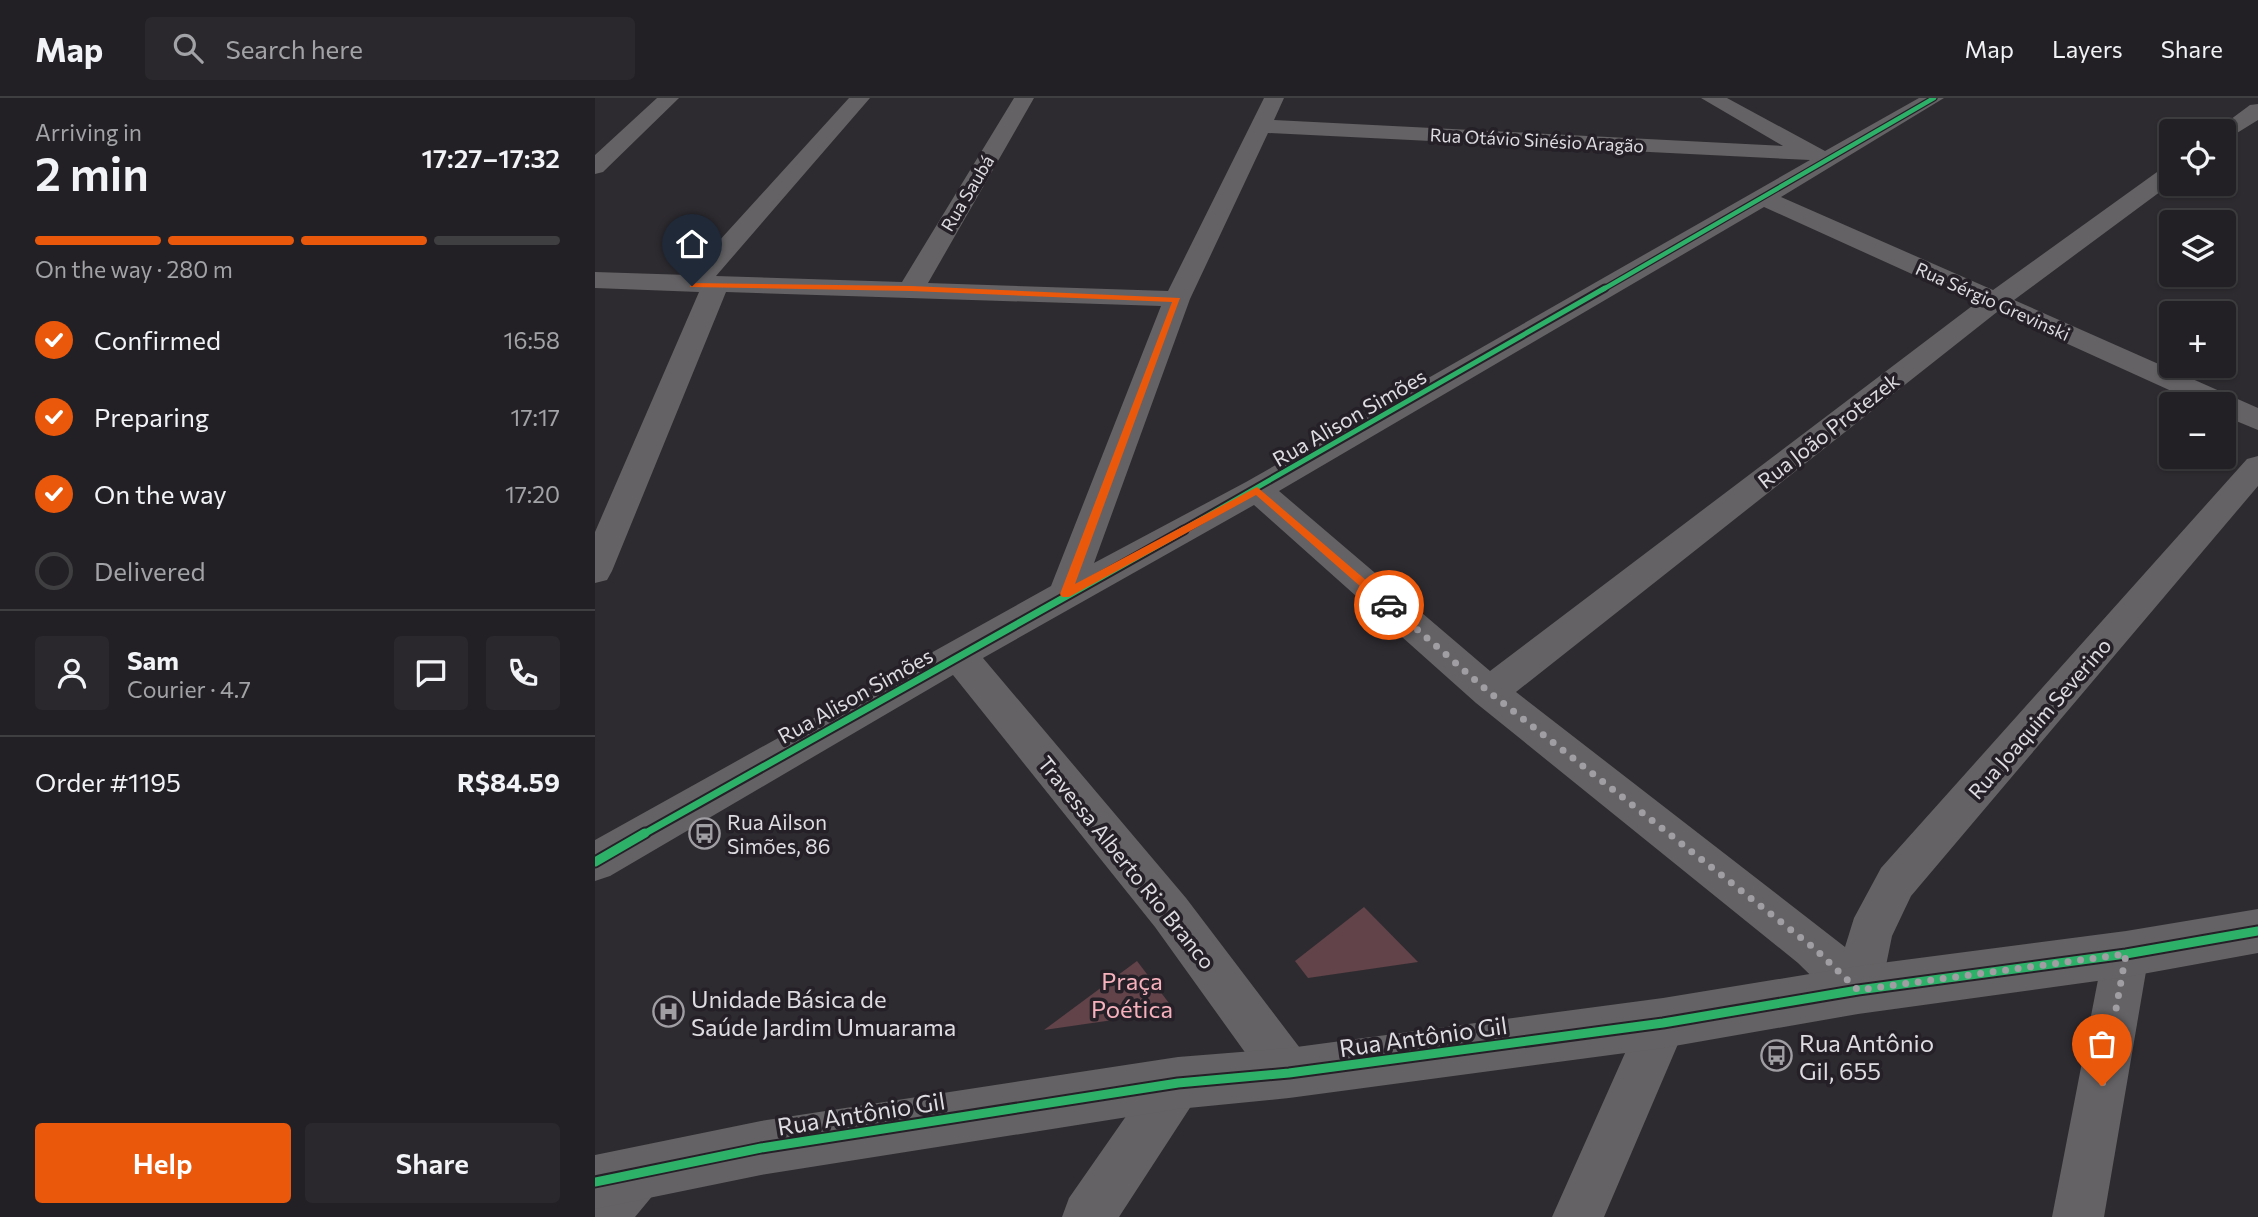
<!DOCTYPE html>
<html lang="en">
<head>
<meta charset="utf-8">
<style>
  body { margin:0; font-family:Commissioner,sans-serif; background:#2a282c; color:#f1f3f6; height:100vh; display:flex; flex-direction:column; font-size:26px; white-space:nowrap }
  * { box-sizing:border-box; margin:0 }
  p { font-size:23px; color:#a2a3a6 }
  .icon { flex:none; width:38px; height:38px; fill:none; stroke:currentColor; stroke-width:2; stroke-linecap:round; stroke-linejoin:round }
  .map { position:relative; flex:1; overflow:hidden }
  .panel { display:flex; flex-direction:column; background:#222024; width:595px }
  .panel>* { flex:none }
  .buttons { position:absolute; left:1564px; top:21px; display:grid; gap:14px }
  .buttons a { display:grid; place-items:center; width:77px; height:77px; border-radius:7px; background:#222024; box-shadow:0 2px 5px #0004,0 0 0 2px #3f3e41; font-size:35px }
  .pin { position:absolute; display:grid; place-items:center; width:60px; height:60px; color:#fff; margin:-72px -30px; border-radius:50% 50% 50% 0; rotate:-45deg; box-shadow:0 0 7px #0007 }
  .pin .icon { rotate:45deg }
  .courier { position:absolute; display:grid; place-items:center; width:70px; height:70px; margin:-35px; border:5px solid #ea580c; border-radius:50%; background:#fff; color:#222; box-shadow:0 2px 9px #0007 }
  .headline em { font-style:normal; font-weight:600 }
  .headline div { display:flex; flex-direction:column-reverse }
  .headline { display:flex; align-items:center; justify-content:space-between; height:119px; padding:0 35px }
  h1 { font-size:46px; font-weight:600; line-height:52px }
  .bar { display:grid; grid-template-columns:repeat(4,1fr); gap:10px 7px; align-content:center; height:84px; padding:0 35px }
  .bar i { height:9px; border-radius:5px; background:#3f3e41 }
  .bar .active { background:#ea580c }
  .bar p { grid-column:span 4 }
  .line { display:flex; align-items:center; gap:18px; padding:0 35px; border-top:2px solid #3f3e41 }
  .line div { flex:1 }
  .round { display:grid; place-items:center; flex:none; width:74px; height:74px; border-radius:7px; background:#2a282c }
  ol { padding:0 35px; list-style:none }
  li { display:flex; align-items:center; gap:21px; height:77px }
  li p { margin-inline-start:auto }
  li .icon { padding:7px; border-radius:50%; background:#ea580c; color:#fff; stroke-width:4 }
  li:last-child { color:#a2a3a6 }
  li i { width:38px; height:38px; border:4px solid #3f3e41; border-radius:50% }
  .primary-button { display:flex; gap:14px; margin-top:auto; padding:14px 35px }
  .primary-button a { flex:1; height:80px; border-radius:7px; background:#ea580c; color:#fff; font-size:28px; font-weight:600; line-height:80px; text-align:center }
  .primary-button a+a { background:#2a282c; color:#f1f3f6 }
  header { display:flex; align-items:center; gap:42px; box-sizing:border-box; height:98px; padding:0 35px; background:#222024; border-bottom:2px solid #3f3e41 }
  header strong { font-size:33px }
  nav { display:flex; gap:38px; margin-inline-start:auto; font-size:24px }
  .search { width:490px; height:63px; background:#2a282c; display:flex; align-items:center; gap:18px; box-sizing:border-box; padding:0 24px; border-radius:7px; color:#a2a3a6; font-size:26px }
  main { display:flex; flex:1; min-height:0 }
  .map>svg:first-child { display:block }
</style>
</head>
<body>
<header>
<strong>Map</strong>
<div class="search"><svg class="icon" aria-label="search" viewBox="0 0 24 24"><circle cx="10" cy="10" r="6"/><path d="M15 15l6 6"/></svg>Search here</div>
<nav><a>Map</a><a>Layers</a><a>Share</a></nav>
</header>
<main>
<section class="panel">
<div class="headline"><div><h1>2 min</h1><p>Arriving in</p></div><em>17:27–17:32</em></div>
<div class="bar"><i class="active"></i><i class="active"></i><i class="active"></i><i></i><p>On the way · 280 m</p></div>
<ol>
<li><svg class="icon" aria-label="check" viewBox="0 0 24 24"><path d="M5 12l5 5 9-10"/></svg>Confirmed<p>16:58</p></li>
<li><svg class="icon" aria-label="check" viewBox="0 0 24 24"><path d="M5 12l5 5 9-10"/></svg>Preparing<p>17:17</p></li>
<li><svg class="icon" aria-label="check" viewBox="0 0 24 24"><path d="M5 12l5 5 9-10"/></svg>On the way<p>17:20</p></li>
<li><i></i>Delivered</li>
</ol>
<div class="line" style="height:126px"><a class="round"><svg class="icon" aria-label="person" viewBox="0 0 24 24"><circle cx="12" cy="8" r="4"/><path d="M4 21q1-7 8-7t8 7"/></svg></a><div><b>Sam</b><p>Courier · 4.7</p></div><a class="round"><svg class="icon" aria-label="chat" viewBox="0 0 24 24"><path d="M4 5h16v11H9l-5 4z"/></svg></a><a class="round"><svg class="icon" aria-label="phone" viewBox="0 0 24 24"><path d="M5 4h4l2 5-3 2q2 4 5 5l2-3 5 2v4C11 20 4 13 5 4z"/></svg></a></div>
<div class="line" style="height:91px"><div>Order #1195</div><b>R$84.59</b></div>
<div class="primary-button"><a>Help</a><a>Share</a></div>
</section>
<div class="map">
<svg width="1663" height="1119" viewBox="0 0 1663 1119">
  <rect width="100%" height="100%" fill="#2e2b30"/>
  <path fill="#614349" d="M769,809L823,864L713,880L700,863Z
    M542,863L580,913L449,932Z"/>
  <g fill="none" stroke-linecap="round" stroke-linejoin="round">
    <path fill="#646264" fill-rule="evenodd" d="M62,0H84L8,74L0,76V57Z
      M254,0H275L121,178L307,184L419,0H439L333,185L573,193L669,0H689L679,22L1188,48L1106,0H1132L1230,53L1324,0H1349L1186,99L1398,192L1569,69L1577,67V85L1419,202L1663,310V332L1629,318V306H1605L1402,214L921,594L1250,849L1259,820L1286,770L1652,361L1663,358V388L1316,798L1297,838L1286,892L1279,908L1263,915L1247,908L1203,865L881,605L659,407L388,560L591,800L711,958L718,975L711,992L694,999L677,992L560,829L358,577L15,778L0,783V742L456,488L566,208L131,194L17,473L12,482L0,485V434L104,194L0,190V174L93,177ZM673,35L1215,62L651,384L499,465L595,201ZM1169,109L1381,205L895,573L684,393Z
      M1663,6V22L1629,43V33H1620L1655,7Z
      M1531,834L1547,841L1554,856L1509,1119H1457L1508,856L1515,841Z
      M1068,902L1085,908L1092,925L1009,1119H957L1051,908Z
      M583,961L600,968L607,985L600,1002L524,1119H467L474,1100L566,968Z
      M41,1052L59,1060L67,1078L59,1096L40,1119H0V1085L23,1060Z"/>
    <path fill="#646264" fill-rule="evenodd" d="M1663,811V855L1531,879L1263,916L1068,950L694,1000L583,1011L166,1077L0,1111V1057L166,1023L583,959L694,950L1068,900L1263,868L1531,833Z"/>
    <defs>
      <path id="cycleway-far3" d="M1007,192L1339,0"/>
      <path id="cycleway-far2" d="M586,433L1010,190"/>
      <path id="cycleway-far1" d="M47,737L589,432"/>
      <path id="cycleway" d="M0,764L50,735
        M0,1084L166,1050L583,985L694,975L1068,925L1263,892L1531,856L1663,833"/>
    </defs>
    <use href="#cycleway-far3" stroke="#252028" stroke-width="7"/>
    <use href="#cycleway-far2" stroke="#252028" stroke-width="9"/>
    <use href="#cycleway-far1" stroke="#252028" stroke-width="11"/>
    <use href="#cycleway" stroke="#252028" stroke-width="13"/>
    <use href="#cycleway-far3" stroke="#2db169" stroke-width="4.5"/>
    <use href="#cycleway-far2" stroke="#2db169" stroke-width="5"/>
    <use href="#cycleway-far1" stroke="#2db169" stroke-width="7"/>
    <use href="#cycleway" stroke="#2db169" stroke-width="9"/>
  </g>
  <path fill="#ea580c" d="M97,185L316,188L585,200L480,486L662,389L800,507L790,510L661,397L474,499H467L465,496L577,204L316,193L95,189Z"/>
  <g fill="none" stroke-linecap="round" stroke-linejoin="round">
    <path stroke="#a09da3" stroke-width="7" stroke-dasharray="0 12.6" d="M794,507L894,594L1219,850L1263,892L1531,856L1507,988"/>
  </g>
  <defs>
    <symbol id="bus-ring" viewBox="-11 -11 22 22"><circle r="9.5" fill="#252028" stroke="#a09da3" stroke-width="1.5"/><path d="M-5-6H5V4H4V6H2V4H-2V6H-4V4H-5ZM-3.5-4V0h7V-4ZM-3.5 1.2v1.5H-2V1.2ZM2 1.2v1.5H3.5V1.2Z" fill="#a09da3"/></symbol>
    <symbol id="hospital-ring" viewBox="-11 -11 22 22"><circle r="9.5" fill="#252028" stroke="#a09da3" stroke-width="1.5"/><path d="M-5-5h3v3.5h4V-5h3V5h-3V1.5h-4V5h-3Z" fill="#a09da3"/></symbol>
  </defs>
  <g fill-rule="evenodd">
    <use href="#bus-ring" x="92" y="718" width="35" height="35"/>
    <use href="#hospital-ring" x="56" y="896" width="35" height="35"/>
    <use href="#bus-ring" x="1164" y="940" width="35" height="35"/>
  </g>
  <g text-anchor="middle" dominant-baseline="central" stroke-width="7" stroke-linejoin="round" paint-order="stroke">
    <g font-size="18" fill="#dedbe1" stroke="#252028">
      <text transform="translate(942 42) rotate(3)">Rua Otávio Sinésio Aragão</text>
      <text transform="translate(372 95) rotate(-59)">Rua Saubá</text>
      <text transform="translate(1398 203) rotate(24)">Rua Sérgio Grevinski</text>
    </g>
    <g font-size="21" fill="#dedbe1" stroke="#252028">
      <text transform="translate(754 319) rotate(-30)">Rua Alison Simões</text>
      <text transform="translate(1233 332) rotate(-38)">Rua João Protezek</text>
      <text transform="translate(260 597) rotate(-29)">Rua Alison Simões</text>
      <text transform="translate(1444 620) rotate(-49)">Rua Joaquim Severino</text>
      <text transform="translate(532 764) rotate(51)">Travessa Alberto Rio Branco</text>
    </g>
    <g font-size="21" fill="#dedbe1" stroke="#252028" text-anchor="start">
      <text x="132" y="723">Rua Ailson<tspan x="132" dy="24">Simões, 86</tspan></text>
    </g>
    <g font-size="24" fill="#f7b1bc" stroke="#252028">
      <text x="537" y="882">Praça<tspan x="537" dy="28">Poética</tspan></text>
    </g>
    <g font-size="24" fill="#dedbe1" stroke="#252028" text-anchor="start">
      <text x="96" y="900">Unidade Básica de<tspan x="96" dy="28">Saúde Jardim Umuarama</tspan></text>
      <text x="1204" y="944">Rua Antônio<tspan x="1204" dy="28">Gil, 655</tspan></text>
    </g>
    <g font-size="24" fill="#dedbe1" stroke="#252028">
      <text transform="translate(828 938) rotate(-8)">Rua Antônio Gil</text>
      <text transform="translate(266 1015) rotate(-9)">Rua Antônio Gil</text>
    </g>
  </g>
</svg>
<div class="buttons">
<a><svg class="icon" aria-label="locate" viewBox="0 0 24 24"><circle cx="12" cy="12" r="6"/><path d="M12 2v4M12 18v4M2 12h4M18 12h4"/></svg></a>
<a><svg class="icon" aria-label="layers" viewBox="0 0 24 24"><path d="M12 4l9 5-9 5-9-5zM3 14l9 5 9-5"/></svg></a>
<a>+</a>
<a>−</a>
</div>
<div class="pin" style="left:1507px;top:988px;background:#ea580c"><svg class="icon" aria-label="bag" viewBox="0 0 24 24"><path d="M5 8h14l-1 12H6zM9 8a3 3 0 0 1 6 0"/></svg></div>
<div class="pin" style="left:97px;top:188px;background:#1f2937"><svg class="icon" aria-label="home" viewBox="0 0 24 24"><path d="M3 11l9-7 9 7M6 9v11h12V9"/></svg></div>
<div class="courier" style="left:794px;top:507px"><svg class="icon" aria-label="car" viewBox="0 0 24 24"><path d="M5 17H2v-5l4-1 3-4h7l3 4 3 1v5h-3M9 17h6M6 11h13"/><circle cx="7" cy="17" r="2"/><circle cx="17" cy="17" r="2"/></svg></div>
</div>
</main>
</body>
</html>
